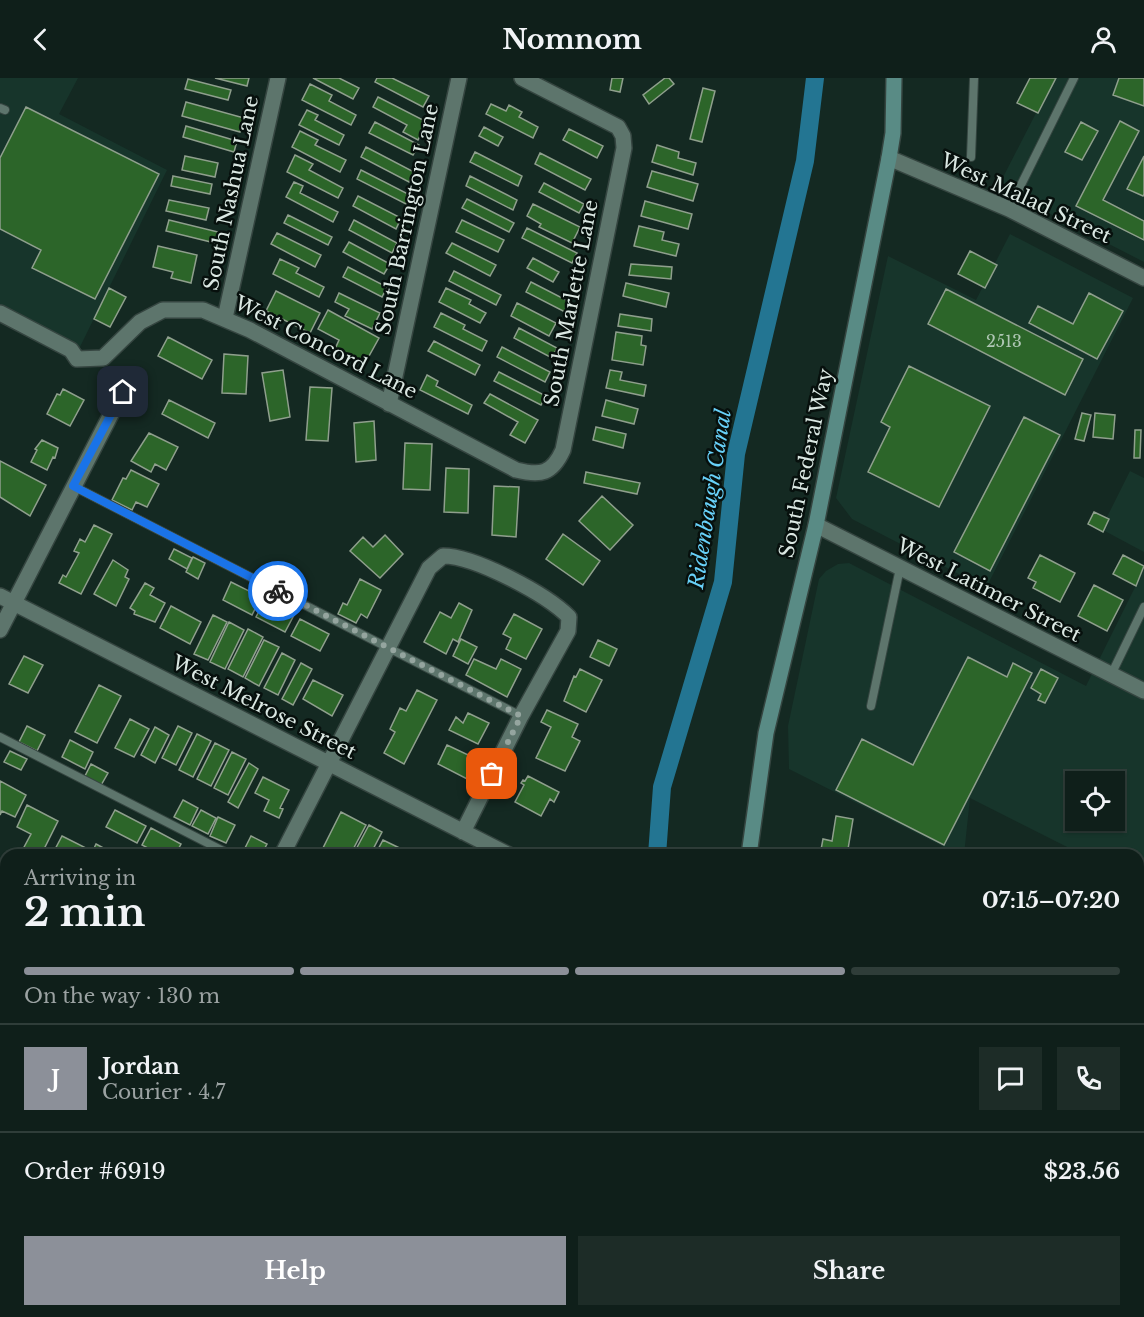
<!DOCTYPE html>
<html lang="en">
<head>
<meta charset="utf-8">
<style>
  body { margin:0; font-family:"Libre Baskerville",serif; background:#1d2c27; color:#f1f3f6; height:100vh; display:flex; flex-direction:column; font-size:22px; white-space:nowrap }
  * { box-sizing:border-box; margin:0 }
  p { font-size:20px; color:#9ba2a2 }
  .icon { flex:none; width:33px; height:33px; fill:none; stroke:currentColor; stroke-width:2; stroke-linecap:round; stroke-linejoin:round }
  .map { position:relative; flex:1; overflow:hidden }
  .sheet { position:absolute; left:0px; top:771px; width:1144px; height:468px; display:flex; flex-direction:column; background:#0f1f1a; border-radius:18px 18px 0 0; box-shadow:0 2px 4px #0004,0 0 0 2px #2f3d39 }
  .sheet>* { flex:none }
  .controls { position:absolute; left:1065px; top:693px; display:grid; gap:12px }
  .controls a { display:grid; place-items:center; width:60px; height:60px; border-radius:0px; background:#0f1f1a; box-shadow:0 2px 4px #0004,0 0 0 2px #2f3d39; font-size:30px }
  .pin { position:absolute; display:grid; place-items:center; width:51px; height:51px; color:#fff; margin:-26px; border-radius:12px; box-shadow:0 3px 9px #0006 }
  .courier { position:absolute; display:grid; place-items:center; width:60px; height:60px; margin:-30px; border:4px solid #1a73e8; border-radius:50%; background:#fff; color:#222; box-shadow:0 2px 8px #0007 }
  .summary em { font-style:normal; font-weight:800 }
  .summary div { display:flex; flex-direction:column-reverse }
  .summary { display:flex; align-items:center; justify-content:space-between; height:102px; padding:0 24px }
  h1 { font-size:39px; font-weight:800; line-height:45px }
  .bar { display:grid; grid-template-columns:repeat(4,1fr); gap:9px 6px; align-content:center; height:72px; padding:0 24px }
  .bar i { height:8px; border-radius:4px; background:#2f3d39 }
  .bar .active { background:#8c9099 }
  .bar p { grid-column:span 4 }
  .line { display:flex; align-items:center; gap:15px; padding:0 24px; border-top:2px solid #2f3d39 }
  .line div { flex:1 }
  .round { display:grid; place-items:center; flex:none; width:63px; height:63px; border-radius:0px; background:#1d2c27 }
  .cta { display:flex; gap:12px; margin-top:auto; padding:12px 24px }
  .cta a { flex:1; height:69px; border-radius:0px; background:#8c9099; color:#fff; font-size:24px; font-weight:800; line-height:69px; text-align:center }
  .cta a+a { background:#1d2c27; color:#f1f3f6 }
  header { display:flex; justify-content:space-between; align-items:center; height:78px; padding:0 24px; background:#0f1f1a; font-size:27px; font-weight:800 }
  .map>svg:first-child { display:block }
</style>
</head>
<body>
<header><svg class="icon" aria-label="back" viewBox="0 0 24 24"><path d="M15 5l-7 7 7 7"/></svg>Nomnom<svg class="icon" aria-label="person" viewBox="0 0 24 24"><circle cx="12" cy="8" r="4"/><path d="M4 21q1-7 8-7t8 7"/></svg></header>
<div class="map">
<svg width="1144" height="1239" viewBox="0 0 1144 1239">
  <rect width="100%" height="100%" fill="#142922"/>
  <path fill="#17352b" fill-rule="evenodd" d="M0,0H78L59,36L167,92L77,275L0,227Z
    M1054,0H1144V184L998,109Z
    M1010,156L1133,220L986,510L852,441L836,420L888,178L976,222Z
    M1130,393L1144,400V474L1101,451Z
    M849,485L1086,608L1144,491V807L1139,805L1138,777H1083L970,720L964,777H960L789,691L788,648L819,501L826,493L838,486ZM1076,704H1114V742H1076Z"/>
  <g fill="none" stroke-linecap="round" stroke-linejoin="round">
    <path stroke="#237592" stroke-width="18" d="M657,777L662,709L723,504L736,376L805,83L815,0
      M1138,857L1144,851
      M699,1233V1239"/>
  </g>
  <path fill="#2c6529" stroke="#8f9f8d" stroke-width="1.5" d="M215,0H249L247,8Z
    M313,0H339L359,10L353,21Z
    M377,0H392L429,18L423,29L375,4Z
    M612,0H623L620,14L610,12Z
    M665,0H669L674,6L649,26L643,17Z
    M1030,0H1056L1038,35L1017,25Z
    M1119,0H1144V28L1113,17Z
    M188,1L231,12L228,22L185,11Z
    M310,6L332,17L329,23L356,37L351,47L302,22Z
    M703,10L715,13L702,64L690,61Z
    M378,19L427,44L418,62L403,54L407,47L373,29Z
    M186,24L244,40L240,54L182,38Z
    M491,26L506,33L509,27L522,34L519,39L538,49L533,60L486,36Z
    M26,29L159,96L95,221L32,190L41,172L0,151V80Z
    M307,32L318,37L315,42L344,57L339,67L299,47Z
    M1120,43L1139,53L1103,122L1144,143V162L1076,128Z
    M375,44L419,67L413,77L369,55Z
    M1081,44L1098,53L1082,82L1065,74Z
    M186,48L237,63L234,74L183,59Z
    M484,49L503,59L498,68L479,58Z
    M569,51L603,68L597,80L563,62Z
    M300,53L318,62L315,67L346,82L340,94L292,69Z
    M657,67L679,74L678,80L696,85L693,97L652,84Z
    M366,69L414,94L409,104L361,79Z
    M475,74L522,98L518,108L470,84Z
    M540,75L591,101L585,112L535,86Z
    M295,77L313,86L309,92L343,110L338,120L287,94Z
    M185,78L218,85L215,99L182,92Z
    M1144,78V116L1143,118L1127,111Z
    M361,92L410,117L406,126L357,101Z
    M652,93L698,106L693,123L647,109Z
    M173,98L212,106L210,116L171,108Z
    M470,98L517,122L513,132L466,108Z
    M294,104L303,108L300,115L338,134L333,144L286,119Z
    M544,105L584,126L579,135L539,114Z
    M358,118L401,140L396,151L353,128Z
    M467,121L514,145L509,154L462,130Z
    M169,122L209,130L206,142L166,133Z
    M645,123L692,136L688,151L641,138Z
    M533,126L580,149L572,165L539,149L541,146L527,138Z
    M288,137L332,159L328,167L284,145Z
    M169,142L218,154L215,165L166,153Z
    M354,142L397,165L392,175L349,152Z
    M462,142L504,162L498,174L456,154Z
    M639,148L664,154L662,162L679,166L676,178L634,168Z
    M527,150L577,175L572,185L522,160Z
    M277,155L321,177L315,189L271,166Z
    M349,164L390,186L384,196L343,174Z
    M452,165L496,187L490,198L446,175Z
    M158,168L197,177L191,205L171,200L173,194L153,189Z
    M970,173L997,187L985,210L958,196Z
    M533,180L559,194L553,204L527,190Z
    M280,181L299,190L296,195L324,209L319,219L273,196Z
    M631,186L672,189L671,201L629,197Z
    M348,189L387,209L382,219L343,199Z
    M454,193L501,217L496,227L449,203Z
    M531,204L570,224L565,234L526,214Z
    M626,205L669,215L666,229L623,218Z
    M109,210L126,219L110,249L94,241Z
    M446,210L471,222L469,226L486,235L480,245L439,224Z
    M946,211L1083,281L1065,317L928,246Z
    M276,213L320,235L310,255L266,233Z
    M339,215L380,235L372,251L345,238L349,231L335,224Z
    M1089,215L1123,233L1097,281L1029,245L1038,228L1073,246Z
    M517,225L556,245L549,258L511,238Z
    M328,232L379,260L364,287L335,271L339,262L318,251Z
    M441,235L465,247L463,251L487,263L482,273L434,249Z
    M620,236L652,241L651,253L618,248Z
    M519,250L557,270L552,280L514,260Z
    M616,254L642,258L641,267L646,268L643,287L612,282Z
    M168,259L212,282L202,301L158,278Z
    M434,263L480,287L475,297L428,273Z
    M502,269L550,294L545,304L497,279Z
    M224,276L248,278L246,316L222,315Z
    M909,288L990,328L939,429L868,394L890,349L881,344Z
    M283,292L290,339L270,343L262,295Z
    M610,292L622,294L620,302L646,307L644,318L606,310Z
    M499,294L546,318L541,327L494,303Z
    M427,297L438,303L436,308L472,327L468,336L420,312Z
    M310,309L332,310L328,363L306,362Z
    M63,311L84,322L70,348L47,336L57,316L60,317Z
    M490,316L538,342L525,365L510,357L518,344L484,325Z
    M169,322L215,345L208,360L162,336Z
    M606,322L638,331L634,346L602,338Z
    M1082,335L1091,337L1084,363L1075,361Z
    M1095,335L1115,337L1113,361L1093,359Z
    M1024,339L1060,357L990,493L954,474Z
    M374,343L376,382L356,384L354,345Z
    M596,349L626,356L623,370L593,362Z
    M1135,352H1141L1140,380H1134Z
    M149,355L178,369L166,392L155,386L151,394L131,383Z
    M42,362L58,370L55,380L53,379L47,392L31,384L37,372L35,371Z
    M405,365L432,366L430,412L403,411Z
    M0,383L46,407L30,438L0,419Z
    M446,390L469,391L468,435L444,434Z
    M131,392L159,406L147,429L136,424L132,432L112,422L123,400L126,401Z
    M586,394L640,405L637,416L584,405Z
    M494,408L519,409L516,459L492,457Z
    M602,418L633,447L610,472L579,443Z
    M1094,434L1109,441L1103,454L1088,446Z
    M94,447L112,456L81,516L59,505L63,497L66,499L79,475L74,473L80,461L85,464Z
    M563,456L600,483L583,507L546,481Z
    M385,457L403,476L380,500L350,473L363,459L373,469Z
    M174,471L192,480L187,491L169,481Z
    M1040,477L1075,495L1060,524L1033,510L1036,504L1028,500Z
    M1123,477L1144,488L1136,508L1113,496Z
    M193,479L205,485L198,501L186,494Z
    M113,482L128,492L125,499L129,501L116,528L94,516Z
    M360,501L381,512L367,540L361,536L356,545L338,536L343,525L347,527Z
    M231,504L261,519L252,537L223,522Z
    M145,505L154,510L150,517L165,525L155,544L134,536L135,533L130,530Z
    M1094,507L1123,522L1107,553L1078,538Z
    M265,522L294,537L285,554L256,539Z
    M459,525L472,532L458,564L453,561L446,576L424,564L440,534L451,540Z
    M171,528L201,544L190,566L160,550Z
    M514,536L542,551L526,581L506,571L511,560L503,556Z
    M213,537L227,544L208,582L194,576Z
    M300,541L329,556L320,573L291,558Z
    M229,544L244,552L225,591L210,584Z
    M248,551L263,559L243,599L228,591Z
    M461,561L477,569L468,586L453,578Z
    M264,562L279,569L259,608L245,600Z
    M598,562L617,571L609,588L590,579Z
    M282,575L295,582L278,617L264,610Z
    M24,578L43,587L28,615L9,606Z
    M968,579L1007,599L1013,585L1032,595L944,767L836,712L862,661L913,687Z
    M474,581L496,591L501,581L521,591L507,619L466,597Z
    M301,585L312,591L293,627L282,621Z
    M580,591L602,602L586,634L564,623L574,598L576,599Z
    M1041,591L1058,600L1045,625L1038,622L1041,616L1031,610Z
    M313,602L343,617L332,638L303,621Z
    M99,607L121,618L97,665L75,654Z
    M417,612L437,622L404,686L384,675L395,654L390,651L400,630L406,633Z
    M547,632L578,646L572,659L580,663L565,693L536,680L551,649L541,644Z
    M468,635L489,645L478,666L449,652L456,639L463,645Z
    M130,641L149,651L134,679L115,670Z
    M27,648L45,657L37,673L19,664Z
    M178,648L192,655L176,687L162,680Z
    M155,649L169,657L155,685L141,677Z
    M197,656L211,663L193,699L179,692Z
    M70,662L93,674L85,691L62,679Z
    M215,665L229,672L211,708L197,701Z
    M447,667L481,683L471,703L438,686Z
    M10,673L27,681L21,692L4,684Z
    M232,674L246,681L228,717L214,710Z
    M249,685L258,691L238,730L228,724Z
    M91,686L108,695L100,709L84,700Z
    M528,698L559,714L554,724L550,721L541,738L515,724L524,707L521,705L523,702L525,703Z
    M263,699L289,712L280,730L283,731L279,740L264,733L269,722L255,715Z
    M0,703L26,717L15,739L2,733L0,737Z
    M183,722L198,730L190,747L174,739Z
    M27,727L58,743L41,777L23,771L31,756L17,749Z
    M115,732L146,748L137,765L106,749Z
    M201,732L216,740L208,756L192,748Z
    M341,734L366,747L350,777H337L323,770Z
    M836,738L853,741L847,777H820L823,761L832,763Z
    M218,739L235,747L226,765L210,758Z
    M369,747L382,754L370,777H353Z
    M151,750L181,766L175,777H161L142,767Z
    M62,758L86,770L82,777H52Z
    M251,758L267,766L261,777L242,776Z
    M383,762L412,776V777H375Z
    M96,766L111,774L109,777H91Z
    M0,835L3,836L0,842L6,845V861L0,873Z
    M4,1219L6,1233H18L15,1239L0,1236V1227Z
    M31,1233H59L56,1239H34L29,1237Z
    M75,1233H84L96,1239H72Z
    M361,1233H396L393,1239H358Z
    M982,1233H1009L1006,1239H979Z
    M1012,1233H1031L1028,1239H1010Z"/>
  <g fill="none" stroke-linecap="round" stroke-linejoin="round">
    <defs>
      <path id="service" d="M0,30L5,32
        M971,79L974,0
        M1009,131L1074,0
        M73,408L521,638
        M1111,597L1144,529
        M871,628L900,490
        M0,659L231,777"/>
      <path id="minor" d="M0,235L71,272L77,281L103,280L140,244L163,232H203L250,252L516,392C541,398 552,396 563,372L624,70L623,58L618,49L522,0
        M225,240L278,0
        M389,326L459,0
        M816,447L1144,613
        M0,518L509,777
        M0,552L123,313
        M282,777L429,490L443,478C475,478 546,516 569,539L568,553L521,638L463,754
        M0,792L6,795
        M1138,996L1144,999
        M0,1138L6,1141
        M1138,1186L1144,1175
        M186,1233L198,1239
        M837,1233L850,1239
        M942,1239L946,1233
        M1112,1239L1115,1233"/>
      <path id="tertiary" d="M889,80L1009,131L1144,200"/>
      <path id="secondary" d="M749,777L766,655L816,447L889,80L893,55L894,0
        M759,1233L760,1239"/>
    </defs>
    <use href="#service" stroke="#354540" stroke-width="10"/>
    <use href="#minor" stroke="#354540" stroke-width="18"/>
    <use href="#tertiary" stroke="#354540" stroke-width="18"/>
    <use href="#secondary" stroke="#354540" stroke-width="18"/>
    <use href="#service" stroke="#5d756c" stroke-width="8"/>
    <use href="#minor" stroke="#5d756c" stroke-width="15"/>
    <use href="#tertiary" stroke="#5d756c" stroke-width="15"/>
    <use href="#secondary" stroke="#598b85" stroke-width="15"/>
  </g>
  <g fill="none" stroke-linecap="round" stroke-linejoin="round">
    <path stroke="#95a59f" stroke-width="6" stroke-dasharray="0 10.8" d="M278,513L521,638L492,696"/>
    <path stroke="#1a73e8" stroke-width="8" d="M123,314L73,408L278,513"/>
  </g>
  <g text-anchor="middle" dominant-baseline="central" stroke-width="5" stroke-linejoin="round" paint-order="stroke">
    <g font-size="16" fill="#afc7b4">
      <text x="1004" y="263">2513</text>
    </g>
    <g font-size="20" fill="#dbe8e3" stroke="#07100d">
      <text transform="translate(231 115) rotate(-78)">South Nashua Lane</text>
      <text transform="translate(1026 120) rotate(25)">West Malad Street</text>
      <text transform="translate(407 141) rotate(-78)">South Barrington Lane</text>
      <text transform="translate(571 225) rotate(-79)">South Marlette Lane</text>
      <text transform="translate(326 269) rotate(27)">West Concord Lane</text>
      <text transform="translate(806 385) rotate(-78)">South Federal Way</text>
      <text transform="translate(989 512) rotate(27)">West Latimer Street</text>
      <text transform="translate(264 629) rotate(27)">West Melrose Street</text>
    </g>
    <g font-size="21" font-style="italic" fill="#68d1f9" stroke="#07100d">
      <text transform="translate(710 421) rotate(-81)">Ridenbaugh Canal</text>
    </g>
  </g>
</svg>
<div class="controls">
<a><svg class="icon" aria-label="locate" viewBox="0 0 24 24"><circle cx="12" cy="12" r="6"/><path d="M12 2v4M12 18v4M2 12h4M18 12h4"/></svg></a>
</div>
<div class="pin" style="left:492px;top:696px;background:#ea580c"><svg class="icon" aria-label="bag" viewBox="0 0 24 24"><path d="M5 8h14l-1 12H6zM9 8a3 3 0 0 1 6 0"/></svg></div>
<div class="pin" style="left:123px;top:314px;background:#1f2937"><svg class="icon" aria-label="home" viewBox="0 0 24 24"><path d="M3 11l9-7 9 7M6 9v11h12V9"/></svg></div>
<div class="courier" style="left:278px;top:513px"><svg class="icon" aria-label="bike" viewBox="0 0 24 24"><circle cx="6" cy="16" r="4"/><circle cx="18" cy="16" r="4"/><path d="M6 16l4-8h5l3 8M10 8l3 8H6M13 5h3"/></svg></div>
<section class="sheet">
<div class="summary"><div><h1>2 min</h1><p>Arriving in</p></div><em>07:15–07:20</em></div>
<div class="bar"><i class="active"></i><i class="active"></i><i class="active"></i><i></i><p>On the way · 130 m</p></div>
<div class="line" style="height:108px"><b class="round" style="background:#8c9099;color:#fff">J</b><div><b>Jordan</b><p>Courier · 4.7</p></div><a class="round"><svg class="icon" aria-label="chat" viewBox="0 0 24 24"><path d="M4 5h16v11H9l-5 4z"/></svg></a><a class="round"><svg class="icon" aria-label="phone" viewBox="0 0 24 24"><path d="M5 4h4l2 5-3 2q2 4 5 5l2-3 5 2v4C11 20 4 13 5 4z"/></svg></a></div>
<div class="line" style="height:78px"><div>Order #6919</div><b>$23.56</b></div>
<div class="cta"><a>Help</a><a>Share</a></div>
</section>
</div>
</body>
</html>
